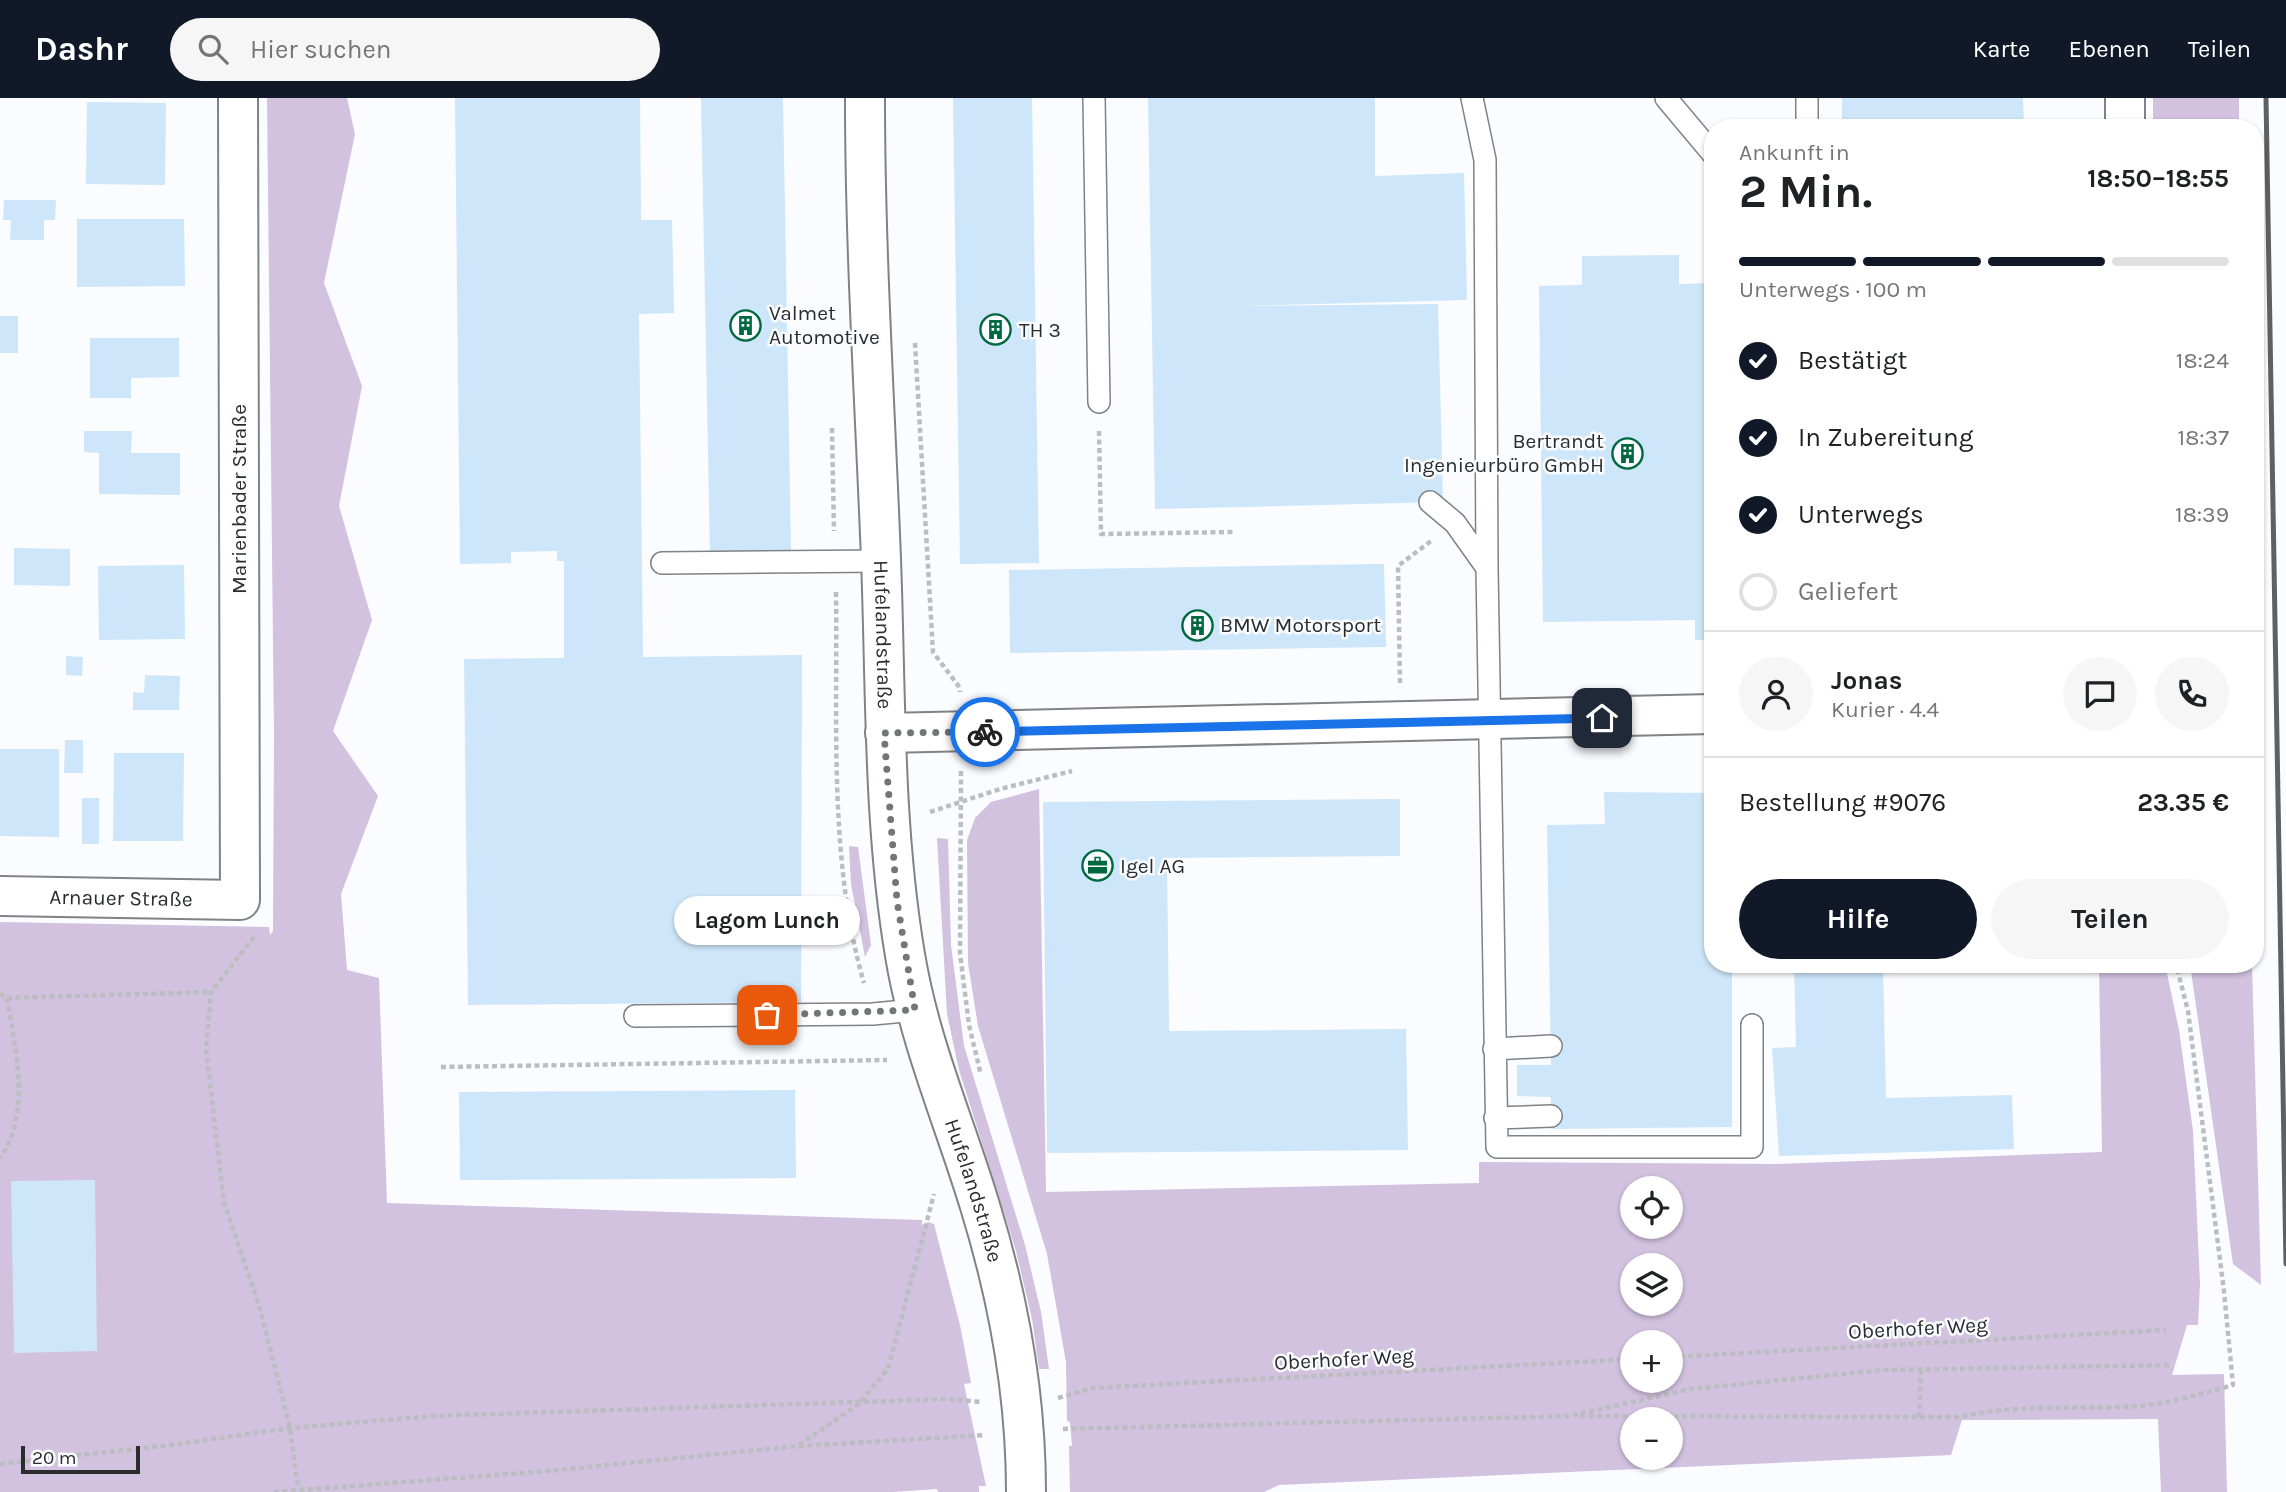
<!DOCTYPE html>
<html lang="de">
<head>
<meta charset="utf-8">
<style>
  body { margin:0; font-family:Karla,sans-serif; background:#f6f6f6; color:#202124; height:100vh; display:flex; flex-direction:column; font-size:26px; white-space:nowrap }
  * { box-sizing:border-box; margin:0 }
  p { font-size:23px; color:#757577 }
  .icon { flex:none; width:38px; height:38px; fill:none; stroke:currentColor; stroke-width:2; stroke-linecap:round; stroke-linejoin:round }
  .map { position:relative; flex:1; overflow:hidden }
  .sheet { position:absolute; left:1704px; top:21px; width:560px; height:854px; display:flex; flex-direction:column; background:#fff; border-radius:28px; box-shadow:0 2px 5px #0004 }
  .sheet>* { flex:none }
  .buttons { position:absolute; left:1620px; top:1078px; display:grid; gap:14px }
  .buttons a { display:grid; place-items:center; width:63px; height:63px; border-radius:50%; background:#fff; box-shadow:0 2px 5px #0004; font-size:35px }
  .scale { position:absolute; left:21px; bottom:18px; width:119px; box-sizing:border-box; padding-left:7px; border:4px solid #2b2c2d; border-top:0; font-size:19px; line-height:24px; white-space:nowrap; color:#2b2c2d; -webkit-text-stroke:5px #fafcff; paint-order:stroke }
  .pin { position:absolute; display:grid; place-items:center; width:60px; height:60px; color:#fff; margin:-30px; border-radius:14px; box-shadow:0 4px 10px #0006 }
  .courier { position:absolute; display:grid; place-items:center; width:70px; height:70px; margin:-35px; border:5px solid #1a73e8; border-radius:50%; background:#fff; color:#222; box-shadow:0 2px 9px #0007 }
  .bubble { position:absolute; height:49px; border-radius:24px; background:#fff; box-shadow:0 2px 5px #0004; font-size:23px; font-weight:700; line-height:49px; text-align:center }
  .summary em { font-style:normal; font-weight:700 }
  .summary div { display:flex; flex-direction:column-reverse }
  .summary { display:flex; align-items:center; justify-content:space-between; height:119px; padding:0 35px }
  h1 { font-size:46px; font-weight:700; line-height:52px }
  .bar { display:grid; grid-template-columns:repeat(4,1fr); gap:10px 7px; align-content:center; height:84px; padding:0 35px }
  .bar i { height:9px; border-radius:5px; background:#e0e0e0 }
  .bar .current { background:#111827 }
  .bar p { grid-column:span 4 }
  .line { display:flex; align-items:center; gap:18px; padding:0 35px; border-top:2px solid #e0e0e0 }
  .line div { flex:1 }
  .round { display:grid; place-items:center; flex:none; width:74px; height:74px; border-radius:37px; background:#f6f6f6 }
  ol { padding:0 35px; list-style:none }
  li { display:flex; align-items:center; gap:21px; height:77px }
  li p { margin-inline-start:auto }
  li .icon { padding:7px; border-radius:50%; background:#111827; color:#fff; stroke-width:4 }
  li:last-child { color:#757577 }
  li i { width:38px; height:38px; border:4px solid #e0e0e0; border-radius:50% }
  .button { display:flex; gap:14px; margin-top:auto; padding:14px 35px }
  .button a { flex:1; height:80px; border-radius:42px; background:#111827; color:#fff; font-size:28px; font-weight:700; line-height:80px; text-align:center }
  .button a+a { background:#f6f6f6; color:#202124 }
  header { display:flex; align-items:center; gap:42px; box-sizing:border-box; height:98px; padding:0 35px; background:#111827; color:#fff }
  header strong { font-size:33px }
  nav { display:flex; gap:38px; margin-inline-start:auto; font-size:24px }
  .search { width:490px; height:63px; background:#f6f6f6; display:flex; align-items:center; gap:18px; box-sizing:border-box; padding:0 24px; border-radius:38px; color:#757577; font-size:26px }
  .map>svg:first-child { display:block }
</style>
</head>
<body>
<header>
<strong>Dashr</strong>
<div class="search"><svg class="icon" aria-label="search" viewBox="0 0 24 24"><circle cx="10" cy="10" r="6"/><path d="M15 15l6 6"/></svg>Hier suchen</div>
<nav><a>Karte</a><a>Ebenen</a><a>Teilen</a></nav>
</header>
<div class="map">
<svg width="2286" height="1394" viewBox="0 0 2286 1394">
  <rect width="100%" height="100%" fill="#fafcff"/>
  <path fill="#d2c1df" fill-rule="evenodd" d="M267,0H347L355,36L324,185L362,288L339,408L372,522L333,633L378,698L341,796L347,872L379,880L387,1105L922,1122V1127L928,1124L934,1126L960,1227L971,1285L964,1286L986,1388H979V1394H938L937,1391L893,1394H0V824L269,829L270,837L273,833L274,636Z
    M2153,0H2239V30H2153Z
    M1039,691L1046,1094L1479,1085V1064L1775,1066L2102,1054L2099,866H2165L2179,932L2193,1033L2200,1186L2198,1227H2187L2172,1277L2224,1276L2227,1394H2161L2158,1321L1962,1322L1951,1357L1279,1387L1264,1394H1070L1069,1348H1072L1070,1324L1067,1323L1066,1264L1047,1156L978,928L968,865L967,742L975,720L991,704ZM1633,1090H1671V1129H1633ZM1633,1167H1671V1206H1633ZM1633,1244H1671V1283H1633ZM1671,1321V1360H1633V1321Z
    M937,740L948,741L951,847L964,948L1025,1147L1041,1214L1049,1271H1039L1032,1221L1016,1153L959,972L947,916Z
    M849,748L858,749L871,847L865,859L851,786Z
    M2190,866H2252L2261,1187L2233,1166Z"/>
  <path fill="#cee6fa" d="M455,0H640L641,122H672L674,215L639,216L643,559L802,557L801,904L468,907L464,561L564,560V463H557V453L511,454V465L460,466Z
    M701,0H783L791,455L710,456Z
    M953,0H1032L1039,465L960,466Z
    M1148,0H1375V78L1464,75L1467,202L1237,208L1438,206L1443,404L1155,411Z
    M1842,0H2023L2024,30H1842Z
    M87,4L166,5L165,87L86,86Z
    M4,102H56L55,122H44V142H10L11,122H3Z
    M77,121H184L185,188L77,189Z
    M1679,157V186L1713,185V542H1695V522L1543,524L1539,188L1582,187V158Z
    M0,218H18V255H0Z
    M90,240H179V279L131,280V300H90Z
    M84,333H132L131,355H180V397L99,396V355L84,354Z
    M14,450L70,451V488L14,487Z
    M1380,466H1384L1386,549L1010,555L1009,472Z
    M184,467L185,541L99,542L98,468Z
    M66,558L83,559L82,578L66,577Z
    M145,577L180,578L179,612H133V594L144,595Z
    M65,642H83V675H64Z
    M0,651H59V739L0,738Z
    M114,655H184L183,743H113Z
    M1604,694L1713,695V866H1732V1029L1551,1031V999L1517,998V967H1551L1547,727L1605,726Z
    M82,700H99V746H82Z
    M1400,701V758L1167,760L1169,933L1406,931L1408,1052L1047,1055L1043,704Z
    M1794,866H1883L1886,1000L2012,997L2014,1051L1779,1058L1772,950L1796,949Z
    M795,992L796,1080L460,1082L459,994Z
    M95,1082L97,1253L14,1255L11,1083Z"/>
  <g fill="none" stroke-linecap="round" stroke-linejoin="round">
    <defs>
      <path id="service" d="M1094,0L1099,304
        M1472,0L1485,62L1487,470
        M1666,0L1713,56
        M1807,0V30
        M1430,404L1455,425L1487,470L1497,1049H1752V927
        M662,465L881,463
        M635,918L873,916L915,912
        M1494,951L1551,948
        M1495,1020L1551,1018"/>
      <g id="minor">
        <path id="s1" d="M865,0C865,154 875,307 881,461C886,593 883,726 905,857C920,947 954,1022 980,1108C1009,1202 1026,1296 1026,1394"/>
        <path d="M2125,0V30"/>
        <path d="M885,635L1713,616"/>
        <path id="s2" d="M0,798L240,802L238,0"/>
      </g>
    </defs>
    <use href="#service" stroke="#818285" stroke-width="24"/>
    <use href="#minor" stroke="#818285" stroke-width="42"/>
    <path stroke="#bcbdc0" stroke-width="4.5" stroke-dasharray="5 3.5" stroke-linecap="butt" d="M915,245L933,554L960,590V594
      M832,330L834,433
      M1099,333L1101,436L1235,434
      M836,494C838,622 828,762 864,885
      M1400,585L1398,468L1431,443
      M961,673L960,855L969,927L981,977
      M930,714L1000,691L1072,673
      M254,839L211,894L206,951L224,1104L261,1214L290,1330L298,1391
      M0,896L7,900C15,949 32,1015 0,1060
      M7,900L211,894
      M441,969L887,962
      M1671,1259L2166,1232
      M1058,1300L1093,1290L1633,1261
      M1580,1318L1959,1319C2015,1306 2070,1311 2127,1309C2163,1307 2198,1297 2233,1287L2224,1193L2188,913L2176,866
      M1919,1319L1921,1272
      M1063,1331L1569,1318L1691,1291L1883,1272L2171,1267
      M799,1347L859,1306L888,1271L934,1096
      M0,1366L171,1347L290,1330L433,1318L947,1301L981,1304
      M274,1394L548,1373L798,1348L985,1337"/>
    <use href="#service" stroke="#fff" stroke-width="21"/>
    <use href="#minor" stroke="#fff" stroke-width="38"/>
    <path stroke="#5f6061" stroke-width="5" d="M2266,0L2286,1166"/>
  </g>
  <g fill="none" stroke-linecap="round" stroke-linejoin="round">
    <path stroke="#737576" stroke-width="7" stroke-dasharray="0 12.6" d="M767,917L915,912L897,803L884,635L985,634"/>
    <path stroke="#1a73e8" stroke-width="9" d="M985,634L1602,620"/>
  </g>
  <defs>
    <symbol id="building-ring" viewBox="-11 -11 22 22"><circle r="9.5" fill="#fafcff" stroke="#00683e" stroke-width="1.5"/><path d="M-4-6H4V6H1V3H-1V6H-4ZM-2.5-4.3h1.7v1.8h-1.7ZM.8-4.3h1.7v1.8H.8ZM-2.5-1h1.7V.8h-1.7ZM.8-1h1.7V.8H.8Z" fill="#00683e"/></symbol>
    <symbol id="office-ring" viewBox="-11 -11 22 22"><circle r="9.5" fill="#fafcff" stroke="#00683e" stroke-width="1.5"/><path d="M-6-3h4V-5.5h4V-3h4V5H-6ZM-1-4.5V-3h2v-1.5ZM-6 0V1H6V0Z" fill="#00683e"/></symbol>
  </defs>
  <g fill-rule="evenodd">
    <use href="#building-ring" x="728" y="210" width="35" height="35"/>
    <use href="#building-ring" x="978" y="214" width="35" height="35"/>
    <use href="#building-ring" x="1610" y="338" width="35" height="35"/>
    <use href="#building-ring" x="1180" y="510" width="35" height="35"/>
    <use href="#office-ring" x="1080" y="750" width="35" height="35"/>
  </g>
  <g text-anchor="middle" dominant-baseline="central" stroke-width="5" stroke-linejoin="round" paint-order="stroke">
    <g font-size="21" fill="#2b2c2d" stroke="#fafcff" text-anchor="start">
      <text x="769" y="215">Valmet<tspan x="769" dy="24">Automotive</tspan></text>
      <text x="1019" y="232">TH 3</text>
      <text x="1604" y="343" text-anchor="end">Bertrandt<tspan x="1604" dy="24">Ingenieurbüro GmbH</tspan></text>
      <text x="1220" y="527">BMW Motorsport</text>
      <text x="1120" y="768">Igel AG</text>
    </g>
    <g font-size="21" fill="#2b2c2d" stroke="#fafcff">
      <text transform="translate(239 401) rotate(-90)">Marienbader Straße</text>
      <text stroke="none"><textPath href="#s1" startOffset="537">Hufelandstraße</textPath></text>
      <text stroke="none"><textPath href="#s2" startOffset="121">Arnauer Straße</textPath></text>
      <text stroke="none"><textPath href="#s1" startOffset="1104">Hufelandstraße</textPath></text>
      <text transform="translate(1918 1230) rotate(-3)">Oberhofer Weg</text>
      <text transform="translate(1344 1261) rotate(-3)">Oberhofer Weg</text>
    </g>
  </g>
</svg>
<div class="buttons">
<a><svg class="icon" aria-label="locate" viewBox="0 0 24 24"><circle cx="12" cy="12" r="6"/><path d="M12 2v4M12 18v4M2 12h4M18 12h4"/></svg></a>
<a><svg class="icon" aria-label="layers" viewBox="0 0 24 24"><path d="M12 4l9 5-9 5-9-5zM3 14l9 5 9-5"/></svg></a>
<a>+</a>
<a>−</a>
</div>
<div class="scale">20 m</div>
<div class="pin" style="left:767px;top:917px;background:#ea580c"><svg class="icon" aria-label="bag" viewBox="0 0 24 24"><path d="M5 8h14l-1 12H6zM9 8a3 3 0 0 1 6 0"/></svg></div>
<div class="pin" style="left:1602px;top:620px;background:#1f2937"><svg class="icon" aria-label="home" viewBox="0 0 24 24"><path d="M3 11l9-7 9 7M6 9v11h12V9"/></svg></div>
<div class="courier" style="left:985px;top:634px"><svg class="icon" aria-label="bike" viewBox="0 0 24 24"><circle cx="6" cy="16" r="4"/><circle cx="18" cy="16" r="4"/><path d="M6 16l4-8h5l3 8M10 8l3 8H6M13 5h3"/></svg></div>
<div class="bubble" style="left:674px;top:798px;width:186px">Lagom Lunch</div>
<section class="sheet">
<div class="summary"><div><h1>2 Min.</h1><p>Ankunft in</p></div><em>18:50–18:55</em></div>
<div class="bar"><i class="current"></i><i class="current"></i><i class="current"></i><i></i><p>Unterwegs · 100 m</p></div>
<ol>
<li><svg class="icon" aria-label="check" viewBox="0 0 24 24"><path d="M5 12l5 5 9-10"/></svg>Bestätigt<p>18:24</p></li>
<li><svg class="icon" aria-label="check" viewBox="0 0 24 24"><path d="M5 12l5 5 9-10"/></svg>In Zubereitung<p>18:37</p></li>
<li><svg class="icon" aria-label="check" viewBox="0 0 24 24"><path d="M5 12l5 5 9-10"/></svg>Unterwegs<p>18:39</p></li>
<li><i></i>Geliefert</li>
</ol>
<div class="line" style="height:126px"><a class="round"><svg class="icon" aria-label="person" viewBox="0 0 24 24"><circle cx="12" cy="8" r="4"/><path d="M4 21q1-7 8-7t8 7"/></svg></a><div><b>Jonas</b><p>Kurier · 4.4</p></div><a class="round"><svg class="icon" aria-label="chat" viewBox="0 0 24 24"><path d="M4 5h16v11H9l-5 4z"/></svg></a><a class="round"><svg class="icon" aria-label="phone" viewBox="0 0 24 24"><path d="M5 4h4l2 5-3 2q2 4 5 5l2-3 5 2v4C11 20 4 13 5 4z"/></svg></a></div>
<div class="line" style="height:91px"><div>Bestellung #9076</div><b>23.35 €</b></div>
<div class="button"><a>Hilfe</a><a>Teilen</a></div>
</section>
</div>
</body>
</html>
